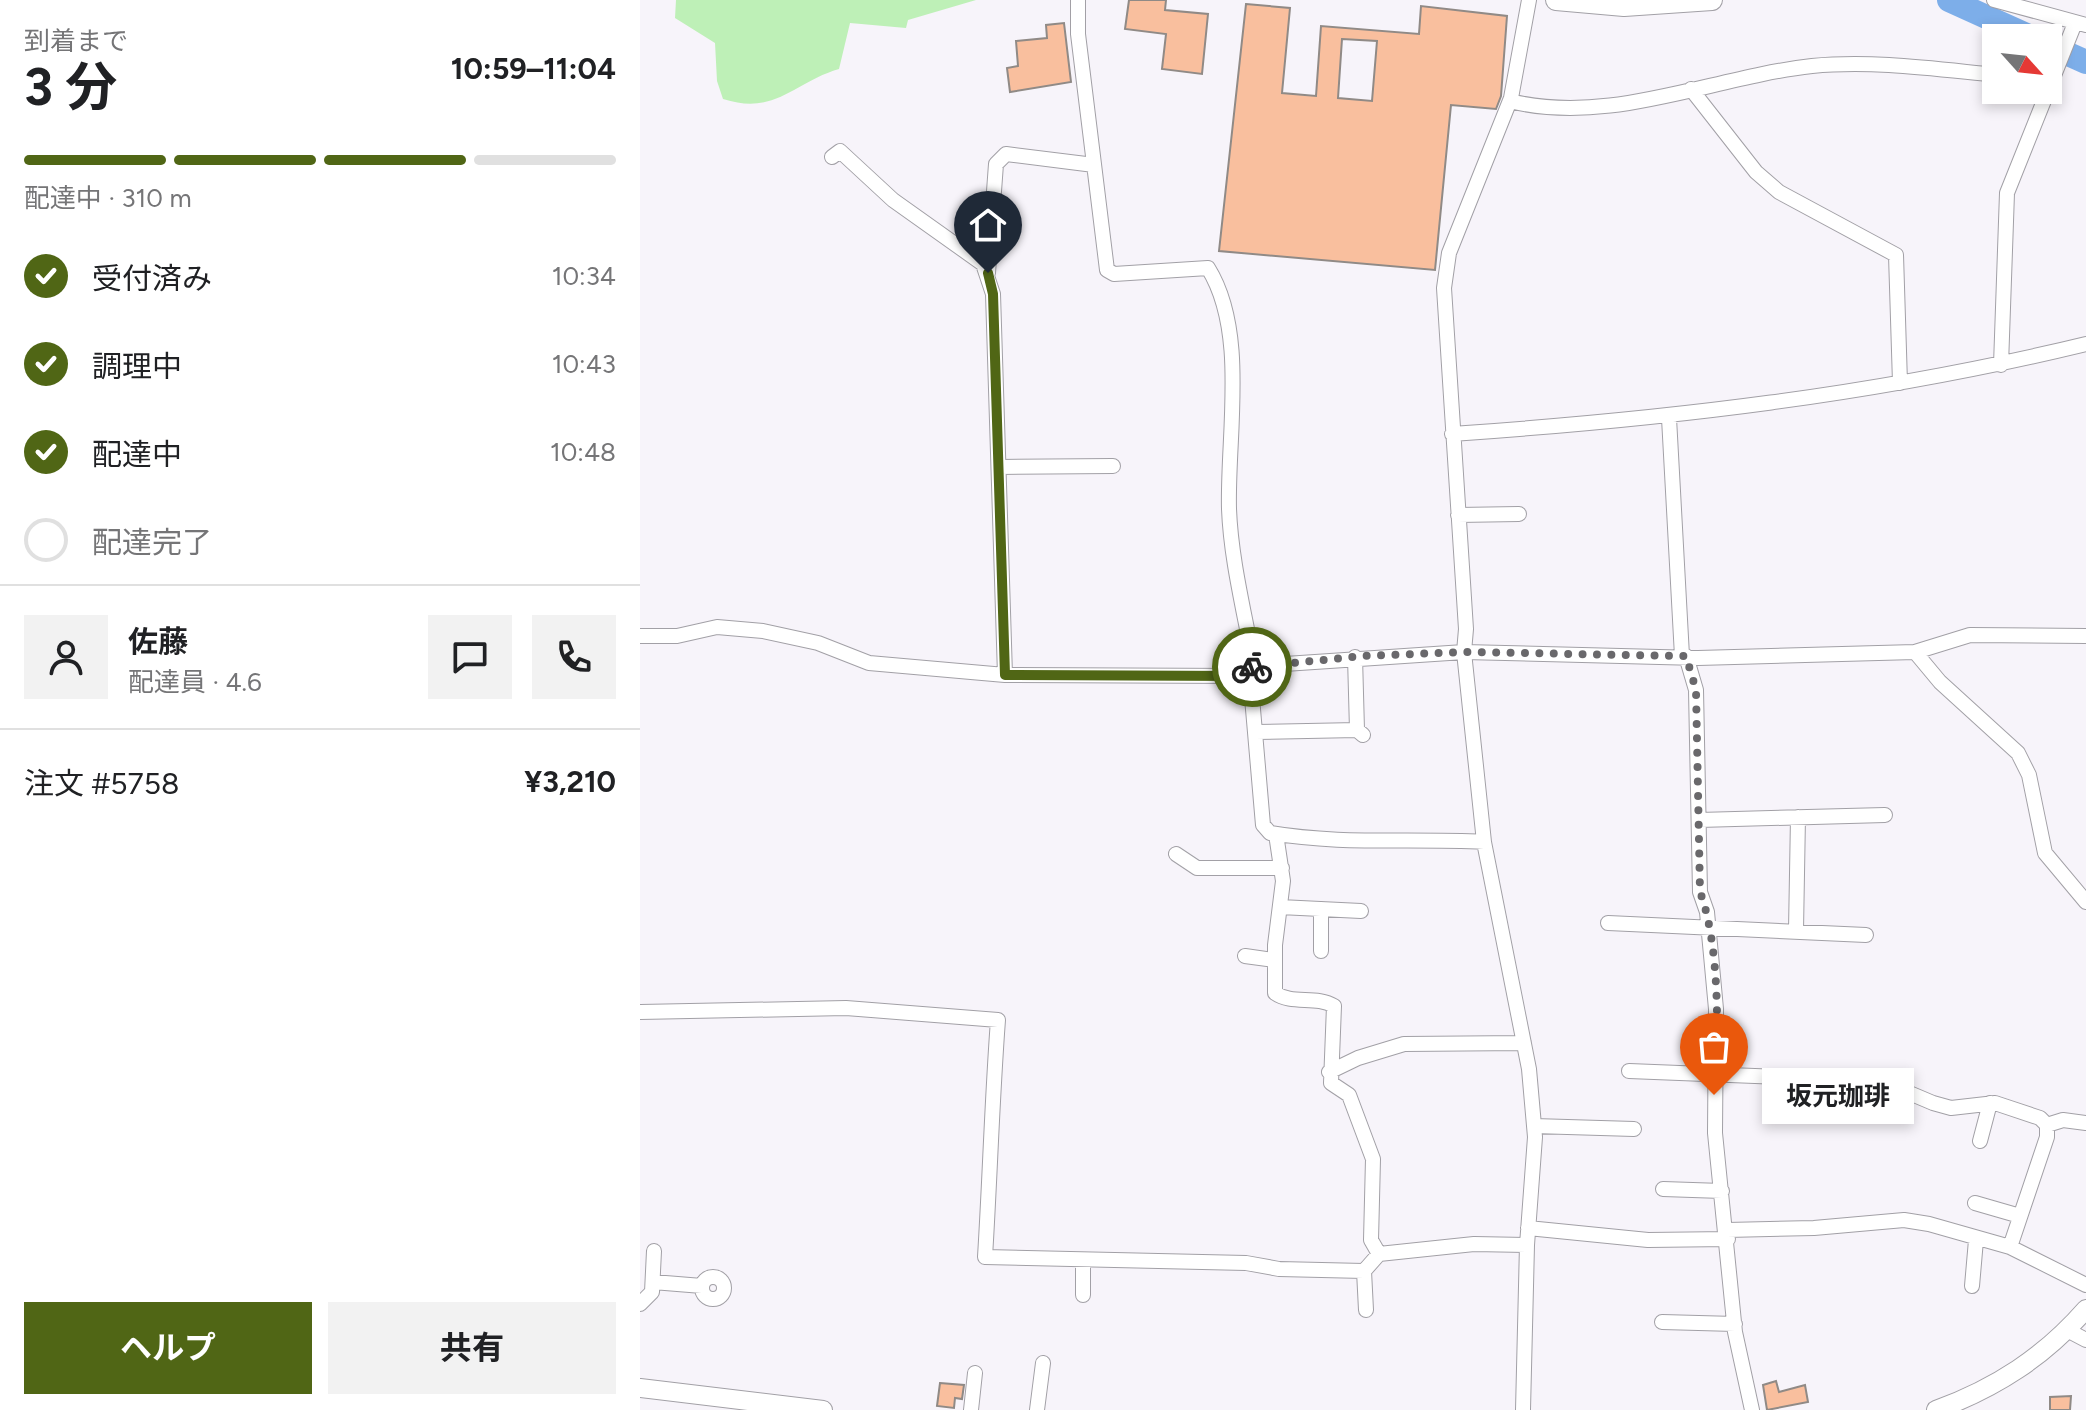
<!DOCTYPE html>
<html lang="ja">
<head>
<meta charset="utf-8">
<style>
  body { margin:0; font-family:Figtree,"Noto Sans JP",sans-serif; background:#f2f2f2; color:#202124; height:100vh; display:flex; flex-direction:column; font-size:30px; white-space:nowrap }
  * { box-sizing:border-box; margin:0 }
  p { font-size:26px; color:#757577 }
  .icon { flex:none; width:44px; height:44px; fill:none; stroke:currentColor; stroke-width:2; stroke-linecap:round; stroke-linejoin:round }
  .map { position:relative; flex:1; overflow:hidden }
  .side { display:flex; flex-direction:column; background:#fff; width:640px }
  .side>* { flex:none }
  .needle { width:52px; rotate:117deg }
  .tools { position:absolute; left:1342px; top:24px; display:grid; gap:16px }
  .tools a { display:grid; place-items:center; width:80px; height:80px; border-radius:0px; background:#fff; box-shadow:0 4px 12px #0003; font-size:40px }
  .pin { position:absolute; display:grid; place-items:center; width:68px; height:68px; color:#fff; margin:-82px -34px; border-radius:50% 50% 50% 0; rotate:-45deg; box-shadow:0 0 8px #0007 }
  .pin .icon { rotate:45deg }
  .courier { position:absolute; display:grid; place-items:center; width:80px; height:80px; margin:-40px; border:6px solid #506615; border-radius:50%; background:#fff; color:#222; box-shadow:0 2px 10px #0007 }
  .bubble { position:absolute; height:56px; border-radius:0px; background:#fff; box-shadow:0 4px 12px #0003; font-size:26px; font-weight:700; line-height:56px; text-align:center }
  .head em { font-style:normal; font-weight:700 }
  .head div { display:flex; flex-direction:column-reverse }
  .head { display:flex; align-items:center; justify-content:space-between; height:136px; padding:0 24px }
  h1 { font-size:52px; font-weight:700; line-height:60px }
  .bar { display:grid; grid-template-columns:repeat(4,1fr); gap:12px 8px; align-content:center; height:96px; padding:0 24px }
  .bar i { height:10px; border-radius:6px; background:#e0e0e0 }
  .bar .active { background:#506615 }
  .bar p { grid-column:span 4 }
  .line { display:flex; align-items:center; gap:20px; padding:0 24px; border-top:2px solid #e0e0e0 }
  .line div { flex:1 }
  .round { display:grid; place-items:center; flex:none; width:84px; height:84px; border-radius:0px; background:#f2f2f2 }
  ol { padding:0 24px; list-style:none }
  li { display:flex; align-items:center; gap:24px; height:88px }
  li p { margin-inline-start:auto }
  li .icon { padding:8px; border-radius:50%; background:#506615; color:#fff; stroke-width:4 }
  li:last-child { color:#757577 }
  li i { width:44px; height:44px; border:4px solid #e0e0e0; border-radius:50% }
  .cta { display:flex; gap:16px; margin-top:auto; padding:16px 24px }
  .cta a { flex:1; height:92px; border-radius:0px; background:#506615; color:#fff; font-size:32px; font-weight:700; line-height:92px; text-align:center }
  .cta a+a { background:#f2f2f2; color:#202124 }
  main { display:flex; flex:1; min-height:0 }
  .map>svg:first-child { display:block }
</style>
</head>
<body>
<main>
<section class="side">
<div class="head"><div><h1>3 分</h1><p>到着まで</p></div><em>10:59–11:04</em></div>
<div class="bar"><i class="active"></i><i class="active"></i><i class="active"></i><i></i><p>配達中 · 310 m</p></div>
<ol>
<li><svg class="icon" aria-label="check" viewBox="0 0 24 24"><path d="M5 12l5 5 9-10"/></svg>受付済み<p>10:34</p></li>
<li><svg class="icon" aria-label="check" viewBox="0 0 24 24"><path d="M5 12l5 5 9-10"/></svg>調理中<p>10:43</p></li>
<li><svg class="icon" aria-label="check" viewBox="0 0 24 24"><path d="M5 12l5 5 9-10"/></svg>配達中<p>10:48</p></li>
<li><i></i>配達完了</li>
</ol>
<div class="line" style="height:144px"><a class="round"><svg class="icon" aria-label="person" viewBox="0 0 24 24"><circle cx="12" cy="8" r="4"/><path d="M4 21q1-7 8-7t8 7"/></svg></a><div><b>佐藤</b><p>配達員 · 4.6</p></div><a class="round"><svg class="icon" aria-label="chat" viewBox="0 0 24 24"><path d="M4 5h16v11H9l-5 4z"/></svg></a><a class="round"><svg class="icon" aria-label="phone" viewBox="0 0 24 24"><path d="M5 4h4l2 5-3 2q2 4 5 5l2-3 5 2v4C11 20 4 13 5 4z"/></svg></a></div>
<div class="line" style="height:104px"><div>注文 #5758</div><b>¥3,210</b></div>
<div class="cta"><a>ヘルプ</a><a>共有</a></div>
</section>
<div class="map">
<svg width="1446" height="1410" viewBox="0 0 1446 1410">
  <rect width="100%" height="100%" fill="#f7f4fa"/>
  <path fill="#bef0b7" d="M36,0H336L268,20L266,28L210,23L199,69C154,82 136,116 83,99L77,81L75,43L35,18Z"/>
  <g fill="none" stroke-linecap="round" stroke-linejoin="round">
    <path stroke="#7daee9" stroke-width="24" d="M1309,0L1393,38
      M1408,45L1446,62"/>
  </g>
  <path fill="#f9bf9e" stroke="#908a86" stroke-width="2" fill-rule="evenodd" d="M489,0H526L525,10L568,14L562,74L522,69L526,34L485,29Z
    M606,4L650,8L642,93L676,96L681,26L779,34L781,6L867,16L861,96L856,109L811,105L795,270L579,251ZM702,39L737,41L732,101L698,98Z
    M424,23L431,82L370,92L367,68L378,66L376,41L407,38L406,25Z
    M1136,1381L1139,1392L1165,1385L1168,1402L1127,1410L1123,1385Z
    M300,1383L324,1385L322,1399L315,1398L314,1408L297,1406Z
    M1431,1396L1430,1410H1410V1397Z"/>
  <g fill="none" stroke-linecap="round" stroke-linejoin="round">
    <defs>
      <path id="minor" d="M438,0V34L467,270L474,274L568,268C608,332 587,435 589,509C591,561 605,614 614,666L611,686L623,825L630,833C700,845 773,838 844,842
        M1354,0L1446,25
        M1051,89L1116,172L1139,192L1256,255L1260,383
        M870,101C970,126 1072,77 1172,66C1233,60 1295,69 1356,75
        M192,157L200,151L253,200L343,264L353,294L365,675
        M348,273L356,164L366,154L454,165
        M1361,365L1367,193L1435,23
        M1029,418L1042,656
        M812,434C1027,419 1236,395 1446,344
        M359,467L473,466
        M818,515L879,514
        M0,636H37L77,627L123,631L178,643L229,663L365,675L600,676L614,666L824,652L1058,658L1275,652L1330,635L1446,636
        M1275,652L1300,682L1378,753L1389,775L1405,853L1446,902
        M1046,656L1056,690L1060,892L1067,912L1076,1009L1075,1133L1095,1332L1112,1410
        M715,657L717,730L723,735
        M616,732L717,730
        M1059,820L1245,815
        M636,834L643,881L635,945V993C652,1005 676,995 694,1006L691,1083L709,1095L733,1159L731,1240L739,1254
        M536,854L557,868H642
        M640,907L721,911
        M968,923L1226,935
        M1156,930L1158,817
        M681,951V909
        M605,956L634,960
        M0,1012L206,1008L358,1020C352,1099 350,1177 345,1257L606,1263L639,1269L724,1271L739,1254L834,1244L887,1245
        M989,1071L1241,1081L1293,1103L1311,1108L1355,1103L1400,1118L1407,1125V1137L1370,1247
        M689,1072L718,1058L764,1044L884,1043
        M1407,1125L1423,1120L1446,1123
        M894,1126L994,1129
        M1340,1141L1350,1103
        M1023,1189L1082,1191
        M1335,1203L1380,1216
        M888,1228L1008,1240L1088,1239
        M1087,1230L1174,1228L1264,1220L1289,1224L1370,1247L1446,1285
        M724,1271L726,1310
        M62 1288a11 11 0 1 1 22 0a11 11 0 1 1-22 0Z
        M13,1282L62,1286
        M1332,1286L1336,1240
        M443,1295V1260
        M0,1304L12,1292L14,1251
        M1022,1322L1095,1324
        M1427,1330L1446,1340
        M331,1410L335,1373
        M397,1410L403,1363
        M883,1410L887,1245L895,1137L889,1069L844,842L824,652L826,629L804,288L809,253L871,98L889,0"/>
      <path id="tertiary" d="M0,1388L183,1410
        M1296,1410C1356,1388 1404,1357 1446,1309"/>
      <path id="secondary" d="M916,0L984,6L1072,0"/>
    </defs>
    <use href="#minor" stroke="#a2a0a6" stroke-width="16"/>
    <use href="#tertiary" stroke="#a2a0a6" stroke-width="20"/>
    <use href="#secondary" stroke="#a2a0a6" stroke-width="22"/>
    <use href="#minor" stroke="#fff" stroke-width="14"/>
    <use href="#tertiary" stroke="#fff" stroke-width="18"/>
    <use href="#secondary" stroke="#fff" stroke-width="20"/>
  </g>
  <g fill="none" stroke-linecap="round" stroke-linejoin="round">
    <path stroke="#69686b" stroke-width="8" stroke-dasharray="0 14.4" d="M612,667L723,656L824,652L1046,656L1056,690L1060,892C1080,945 1079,1038 1074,1095"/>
    <path stroke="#506615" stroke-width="10" d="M348,273L353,294L365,675L600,676L612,667"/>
  </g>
</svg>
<div class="tools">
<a><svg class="needle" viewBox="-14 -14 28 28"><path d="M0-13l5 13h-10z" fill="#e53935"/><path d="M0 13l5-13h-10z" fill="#757577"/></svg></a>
</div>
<div class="pin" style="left:1074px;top:1095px;background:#ea580c"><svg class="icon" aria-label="bag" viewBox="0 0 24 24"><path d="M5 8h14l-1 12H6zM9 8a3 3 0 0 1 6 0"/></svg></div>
<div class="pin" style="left:348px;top:273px;background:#1f2937"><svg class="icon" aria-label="home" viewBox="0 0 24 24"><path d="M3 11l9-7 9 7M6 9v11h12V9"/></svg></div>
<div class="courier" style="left:612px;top:667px"><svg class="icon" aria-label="bike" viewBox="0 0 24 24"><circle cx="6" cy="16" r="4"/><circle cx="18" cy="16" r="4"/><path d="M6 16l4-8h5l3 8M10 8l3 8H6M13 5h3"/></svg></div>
<div class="bubble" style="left:1122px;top:1068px;width:152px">坂元珈琲</div>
</div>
</main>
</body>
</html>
